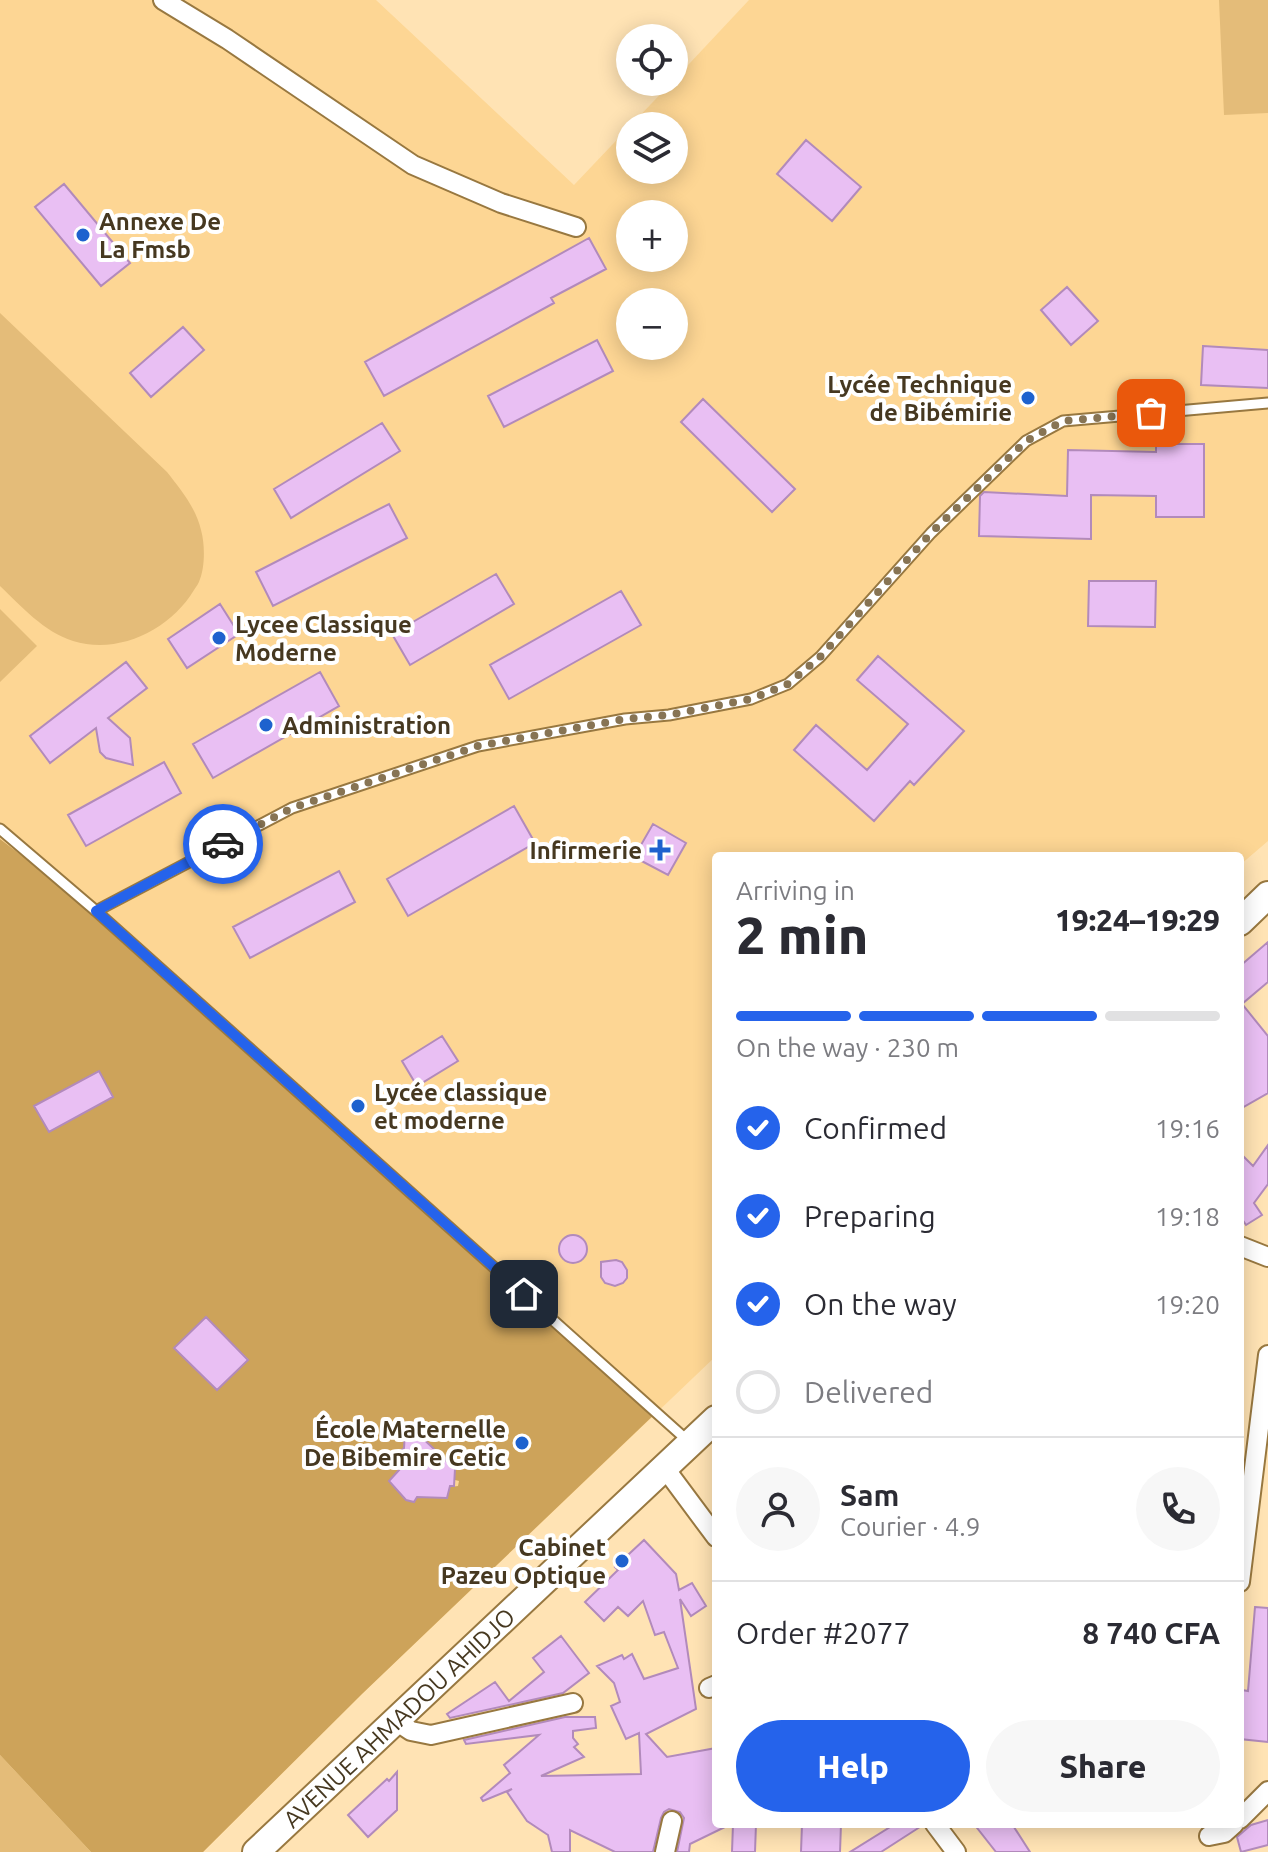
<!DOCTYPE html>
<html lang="en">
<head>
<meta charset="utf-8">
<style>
  body { margin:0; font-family:Ubuntu,sans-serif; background:#f7f7f7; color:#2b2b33; height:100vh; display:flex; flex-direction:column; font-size:30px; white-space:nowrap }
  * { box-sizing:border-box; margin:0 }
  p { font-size:26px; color:#7c7c81 }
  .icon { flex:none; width:44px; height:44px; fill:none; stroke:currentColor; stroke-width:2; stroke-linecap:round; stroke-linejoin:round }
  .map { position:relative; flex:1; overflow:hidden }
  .panel { position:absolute; left:712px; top:852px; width:532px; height:976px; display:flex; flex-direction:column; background:#fff; border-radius:8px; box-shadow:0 4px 20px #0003 }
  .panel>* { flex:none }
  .controls { position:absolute; left:616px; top:24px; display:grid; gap:16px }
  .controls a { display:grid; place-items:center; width:72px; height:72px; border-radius:50%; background:#fff; box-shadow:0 4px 20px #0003; font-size:40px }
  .pin { position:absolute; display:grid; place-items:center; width:68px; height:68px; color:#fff; margin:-34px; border-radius:16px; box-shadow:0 4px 12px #0006 }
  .courier { position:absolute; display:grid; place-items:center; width:80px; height:80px; margin:-40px; border:6px solid #2563eb; border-radius:50%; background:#fff; color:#222; box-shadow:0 2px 10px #0007 }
  .overview em { font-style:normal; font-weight:800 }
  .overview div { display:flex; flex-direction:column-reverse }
  .overview { display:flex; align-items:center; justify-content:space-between; height:136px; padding:0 24px }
  h1 { font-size:52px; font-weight:800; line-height:60px }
  .bar { display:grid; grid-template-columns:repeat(4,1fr); gap:12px 8px; align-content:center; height:96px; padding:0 24px }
  .bar i { height:10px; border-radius:6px; background:#e1e1e2 }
  .bar .current { background:#2563eb }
  .bar p { grid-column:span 4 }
  .line { display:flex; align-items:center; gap:20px; padding:0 24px; border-top:2px solid #e1e1e2 }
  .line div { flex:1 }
  .round { display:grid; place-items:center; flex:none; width:84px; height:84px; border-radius:42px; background:#f7f7f7 }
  ol { padding:0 24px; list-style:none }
  li { display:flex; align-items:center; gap:24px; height:88px }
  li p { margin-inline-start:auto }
  li .icon { padding:8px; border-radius:50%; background:#2563eb; color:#fff; stroke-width:4 }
  li:last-child { color:#7c7c81 }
  li i { width:44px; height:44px; border:4px solid #e1e1e2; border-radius:50% }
  .cta { display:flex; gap:16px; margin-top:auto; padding:16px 24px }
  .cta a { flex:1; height:92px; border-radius:48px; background:#2563eb; color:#fff; font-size:32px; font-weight:800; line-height:92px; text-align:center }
  .cta a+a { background:#f7f7f7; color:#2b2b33 }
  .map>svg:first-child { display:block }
</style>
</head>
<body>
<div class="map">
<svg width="1268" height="1852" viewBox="0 0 1268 1852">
  <rect width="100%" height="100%" fill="#ffe3b4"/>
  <path fill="#fdd694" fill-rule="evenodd" d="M0,0H376L574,185L630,126V170H674V126H630L672,82H674V80L749,0H1268V841L1240,865V856H716V1356L363,1693L203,1852L0,1755ZM630,214H674V258H630ZM630,302H674V346H630Z"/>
  <path fill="#e4bc79" d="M1219,0H1268V113L1224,115Z
    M0,313L167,472C181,490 196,508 201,530C205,544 205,566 200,579C199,583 196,587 194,590C170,630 119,655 73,641C44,632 21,606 0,586Z
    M0,609L37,646L0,682Z
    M0,1755L91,1852H0Z"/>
  <path fill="#cda35a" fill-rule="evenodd" d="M0,839L97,913L659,1410L363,1693L203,1852H91L0,1755ZM98,1071L113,1097L49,1132L35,1106ZM206,1317L248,1359L217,1390L175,1348ZM415,1431L425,1439V1448L431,1446L455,1469V1480L459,1481L458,1486L421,1491L414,1501L406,1500L389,1481L400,1469L391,1459L404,1448L405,1432Z"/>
  <path fill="#e9bff3" stroke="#b28abb" stroke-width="2" d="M806,140L861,187L832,221L777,174Z
    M64,184L130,263L101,286L35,207Z
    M589,238L606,269L551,298L554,303L384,396L365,362Z
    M1067,287L1098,321L1071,345L1041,310Z
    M183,327L204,350L151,397L130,373Z
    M597,340L613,371L504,427L488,396Z
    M1203,346L1268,350V388L1201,385Z
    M703,399L795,489L772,512L681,422Z
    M382,423L400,451L291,518L274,489Z
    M1156,444H1204V517H1156V496L1091,495V539L979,536L980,496L984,492L1067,496L1068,450L1156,452Z
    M389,504L407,538L273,606L256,572Z
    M496,574L514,604L410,665L392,634Z
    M1089,581H1156L1155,627L1088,626Z
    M621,591L641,625L509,699L490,665Z
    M220,604L239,634L187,668L168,639Z
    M878,656L964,731L914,785L910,781L874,821L794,750L816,725L867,770L908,724L857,680Z
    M126,662L147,688L108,718L130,738L133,765L106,758L100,752L96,728L50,763L30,736Z
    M320,672L339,706L213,778L193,744Z
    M164,762L181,793L86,846L68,815Z
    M514,806L535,843L408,916L387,879Z
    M653,824L686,843L668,875L634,857Z
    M339,871L355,902L250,958L233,927Z
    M1268,942V982L1242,1004L1268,1036V1093L1240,1109V966Z
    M442,1036L458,1061L417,1086L402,1061Z
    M99,1071L113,1097L49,1132L34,1106Z
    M1268,1145V1184L1254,1203L1262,1215L1246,1225L1242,1219L1240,1222V1153L1253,1166Z
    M559 1249a14 14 0 1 1 28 0a14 14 0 1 1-28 0Z
    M616,1260L622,1262L627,1270V1278L623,1283L615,1286L605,1283L601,1277V1262Z
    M206,1317L248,1360L217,1390L174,1348Z
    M415,1431L455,1469L454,1486H450L447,1498L417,1497L414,1502L406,1500L389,1481L400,1469L390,1460L404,1448L405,1432Z
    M644,1540L676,1574L679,1590L692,1583L706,1606L691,1616L680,1599L696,1709L646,1734L667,1757L716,1748V1824H726L727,1826L690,1844L689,1852H677L684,1818L680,1812L669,1809L664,1812L661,1818L653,1852H615L570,1830V1852H552L548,1835L527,1821L507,1792L512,1789L483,1801L481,1798L510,1773L504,1765L539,1735L466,1744L464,1740L565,1717H595L596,1728L573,1731V1738L578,1744L574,1747L584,1757L541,1776L641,1774L639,1733L626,1739L611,1706L620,1702L614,1683L597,1666L622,1655L624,1659L632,1654L644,1679L678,1668L664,1632L655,1635L643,1601L628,1616L618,1607L604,1621L585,1602L618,1570L615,1567Z
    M1255,1607L1268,1608V1742L1240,1739V1708L1242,1690L1248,1691Z
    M561,1636L589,1673L563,1693L450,1718L447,1714L495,1682L509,1701L544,1672L533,1658Z
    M397,1772V1810L368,1837L348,1815L387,1779L389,1781Z
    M1268,1820V1845L1241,1852L1237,1837L1251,1825Z
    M733,1824H756L755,1852H732Z
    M802,1824H841L840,1852H801Z
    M895,1824L923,1825L881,1852H850Z
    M974,1824H1012L1030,1852H996Z"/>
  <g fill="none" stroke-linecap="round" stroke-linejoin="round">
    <defs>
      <path id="service" d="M0,829L96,911L688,1441
        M96,911L292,808L478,746L625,719L669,715L751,699L788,684L820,657L931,533L1026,441L1063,421L1268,403"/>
      <path id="minor" d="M163,0L227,39L413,165L501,203L576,227
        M1240,1246L1268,1257
        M664,1467L716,1537
        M1240,1582L1268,1355
        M709,1688L716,1685
        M396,1721L411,1731L431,1735L573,1703
        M1240,1819L1268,1791
        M935,1824L956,1852
        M1209,1836L1224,1833L1234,1824
        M665,1852L672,1821"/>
      <g id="secondary">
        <path d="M1240,922L1268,895"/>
        <path id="s1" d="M256,1852L716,1419"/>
      </g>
    </defs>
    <use href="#service" stroke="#987840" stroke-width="13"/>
    <use href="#minor" stroke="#987840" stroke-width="22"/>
    <use href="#secondary" stroke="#987840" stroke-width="30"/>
    <use href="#service" stroke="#fff" stroke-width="9"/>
    <use href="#minor" stroke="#fff" stroke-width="18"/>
    <use href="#secondary" stroke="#fff" stroke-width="26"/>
  </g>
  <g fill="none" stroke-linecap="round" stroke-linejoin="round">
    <path stroke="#877454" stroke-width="8" stroke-dasharray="0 14.4" d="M223,844L292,808L478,746L625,719L669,715L751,699L788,684L820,657L931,533L1026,441L1063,421L1151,413"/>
    <path stroke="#2563eb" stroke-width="10" d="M223,844L96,911L524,1294"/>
  </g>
  <g fill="#1e62ce" stroke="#fff" stroke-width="3">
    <circle cx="83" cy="235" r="8"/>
    <circle cx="1028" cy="398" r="8"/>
    <circle cx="219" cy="638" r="8"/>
    <circle cx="266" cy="725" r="8"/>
    <path d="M656 838h8v8h8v8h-8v8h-8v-8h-8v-8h8z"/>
    <circle cx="358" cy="1106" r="8"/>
    <circle cx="522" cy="1443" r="8"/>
    <circle cx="622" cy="1561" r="8"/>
  </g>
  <g text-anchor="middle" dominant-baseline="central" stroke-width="8" stroke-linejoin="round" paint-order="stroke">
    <g font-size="24" font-weight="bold" fill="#463820" stroke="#fff" text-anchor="start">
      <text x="99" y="221">Annexe De<tspan x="99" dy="28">La Fmsb</tspan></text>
      <text x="1012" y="384" text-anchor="end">Lycée Technique<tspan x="1012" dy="28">de Bibémirie</tspan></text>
      <text x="235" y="624">Lycee Classique<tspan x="235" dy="28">Moderne</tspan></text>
      <text x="282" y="725">Administration</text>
      <text x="642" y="850" text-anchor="end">Infirmerie</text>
      <text x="374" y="1092">Lycée classique<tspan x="374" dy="28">et moderne</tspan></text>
      <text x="506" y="1429" text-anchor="end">École Maternelle<tspan x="506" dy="28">De Bibemire Cetic</tspan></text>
      <text x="606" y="1547" text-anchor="end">Cabinet<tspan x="606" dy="28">Pazeu Optique</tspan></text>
    </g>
    <g font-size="24" fill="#463820" stroke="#fff">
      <text stroke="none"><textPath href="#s1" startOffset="196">AVENUE AHMADOU AHIDJO</textPath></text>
    </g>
  </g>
</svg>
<div class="controls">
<a><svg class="icon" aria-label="locate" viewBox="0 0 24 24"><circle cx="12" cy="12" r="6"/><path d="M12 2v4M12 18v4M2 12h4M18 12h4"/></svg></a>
<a><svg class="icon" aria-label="layers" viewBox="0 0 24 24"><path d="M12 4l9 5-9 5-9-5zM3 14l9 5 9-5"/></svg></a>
<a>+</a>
<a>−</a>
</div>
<div class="pin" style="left:1151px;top:413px;background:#ea580c"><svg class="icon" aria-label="bag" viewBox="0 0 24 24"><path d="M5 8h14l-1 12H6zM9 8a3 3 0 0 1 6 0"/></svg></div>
<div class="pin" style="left:524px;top:1294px;background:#1f2937"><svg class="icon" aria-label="home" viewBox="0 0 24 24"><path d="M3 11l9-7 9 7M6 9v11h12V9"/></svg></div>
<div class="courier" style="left:223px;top:844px"><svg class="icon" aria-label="car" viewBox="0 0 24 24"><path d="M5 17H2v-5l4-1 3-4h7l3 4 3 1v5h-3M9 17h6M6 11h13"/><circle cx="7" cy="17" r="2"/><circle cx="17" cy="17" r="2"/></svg></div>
<section class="panel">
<div class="overview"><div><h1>2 min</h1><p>Arriving in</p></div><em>19:24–19:29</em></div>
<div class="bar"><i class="current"></i><i class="current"></i><i class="current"></i><i></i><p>On the way · 230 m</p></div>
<ol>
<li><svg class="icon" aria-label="check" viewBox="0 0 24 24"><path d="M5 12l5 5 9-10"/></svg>Confirmed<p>19:16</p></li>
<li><svg class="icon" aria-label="check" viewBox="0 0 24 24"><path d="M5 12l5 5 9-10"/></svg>Preparing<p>19:18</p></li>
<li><svg class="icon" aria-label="check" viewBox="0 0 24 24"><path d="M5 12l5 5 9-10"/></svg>On the way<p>19:20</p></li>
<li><i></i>Delivered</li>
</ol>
<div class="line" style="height:144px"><a class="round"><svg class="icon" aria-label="person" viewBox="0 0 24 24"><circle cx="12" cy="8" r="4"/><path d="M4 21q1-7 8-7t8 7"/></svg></a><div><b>Sam</b><p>Courier · 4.9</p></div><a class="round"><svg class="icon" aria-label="phone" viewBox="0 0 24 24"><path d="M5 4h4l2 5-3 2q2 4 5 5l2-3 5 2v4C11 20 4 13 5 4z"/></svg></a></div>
<div class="line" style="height:104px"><div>Order #2077</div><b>8 740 CFA</b></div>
<div class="cta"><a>Help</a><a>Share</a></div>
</section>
</div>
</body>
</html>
